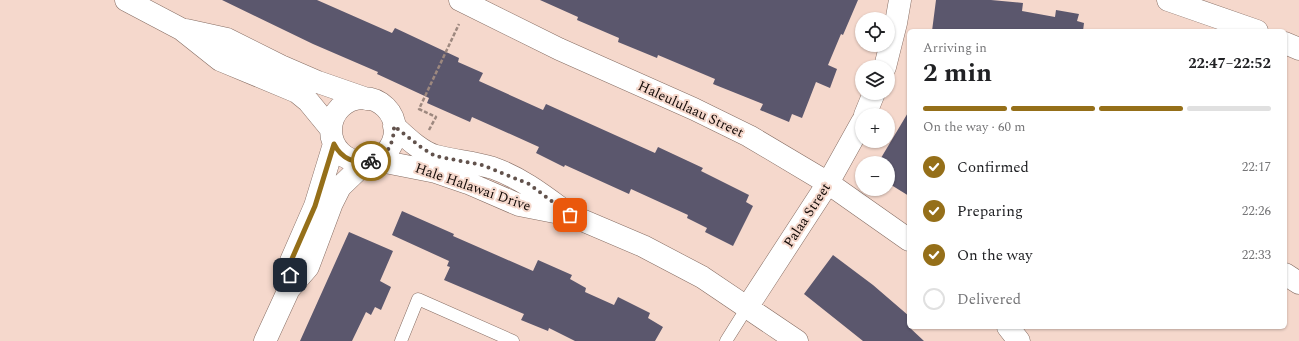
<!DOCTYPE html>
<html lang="en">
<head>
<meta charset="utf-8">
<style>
  body { margin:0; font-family:Spectral,serif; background:#f2f2f2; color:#202124; height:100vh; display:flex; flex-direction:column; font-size:15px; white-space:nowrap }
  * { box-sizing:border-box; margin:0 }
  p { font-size:13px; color:#757577 }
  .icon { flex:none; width:22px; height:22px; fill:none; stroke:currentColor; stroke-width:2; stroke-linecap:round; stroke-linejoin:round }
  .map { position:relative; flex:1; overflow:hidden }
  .drawer { position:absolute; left:907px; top:29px; width:380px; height:300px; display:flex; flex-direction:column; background:#fff; border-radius:6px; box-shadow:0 1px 3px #0004 }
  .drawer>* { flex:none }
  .buttons { position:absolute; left:855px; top:12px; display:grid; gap:8px }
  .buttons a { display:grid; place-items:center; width:40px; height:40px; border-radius:50%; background:#fff; box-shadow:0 1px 3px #0004; font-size:20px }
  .pin { position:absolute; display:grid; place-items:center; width:34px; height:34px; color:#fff; margin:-17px; border-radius:8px; box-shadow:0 2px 6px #0006 }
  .courier { position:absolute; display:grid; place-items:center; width:40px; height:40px; margin:-20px; border:3px solid #956f19; border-radius:50%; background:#fff; color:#222; box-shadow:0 1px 5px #0007 }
  .headline em { font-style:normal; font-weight:700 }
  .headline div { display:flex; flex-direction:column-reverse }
  .headline { display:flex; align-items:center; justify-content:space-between; height:68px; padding:0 16px }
  h1 { font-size:26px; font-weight:700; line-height:30px }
  .bar { display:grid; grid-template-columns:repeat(4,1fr); gap:6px 4px; align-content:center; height:48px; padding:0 16px }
  .bar i { height:5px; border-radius:3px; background:#e0e0e0 }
  .bar .selected { background:#956f19 }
  .bar p { grid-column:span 4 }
  ol { padding:0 16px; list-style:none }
  li { display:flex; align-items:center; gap:12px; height:44px }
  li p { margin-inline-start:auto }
  li .icon { padding:4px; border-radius:50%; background:#956f19; color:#fff; stroke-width:4 }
  li:last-child { color:#757577 }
  li i { width:22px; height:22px; border:2px solid #e0e0e0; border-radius:50% }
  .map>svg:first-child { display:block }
</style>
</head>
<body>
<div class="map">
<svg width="1299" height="341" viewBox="0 0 1299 341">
  <rect width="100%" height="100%" fill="#f5d8cc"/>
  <path fill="#5b576d" d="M222,0H317L392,33L395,28L459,58L458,62L483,73L479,81L543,110L546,104L655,153L658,147L703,168L701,171L749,195L746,202L753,206L733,246L705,232L707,228L687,218L688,215L631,189L629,194L565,165L564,167L536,153L539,147L472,117L470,122L427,103L429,98L377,74L378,72L313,44Z
    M540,0H858L843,35L841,34L828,65L837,69L830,88L816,82L802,118L792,114L789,122L760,110L763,104L713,84L715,79L658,55L657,58L618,42L619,38L577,20L578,17Z
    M936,0H991L1023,3L1022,11L1055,17L1056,10L1079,14L1077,21L1084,23L1083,31H932Z
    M909,111V196L888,183V163H878Z
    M402,211L454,234L453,236L533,271L538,260L572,275L570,279L586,288L585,292L614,305L618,297L650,313L648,318L663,327L655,341H575L549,328L548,331L521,320L524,314L444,280L450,267L447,266L449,261L392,235Z
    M349,232L393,251L380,281L391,287L381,310L375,307L371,315L366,312L352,341H300Z
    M833,255L873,285L909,316V327L924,341H863L804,294Z"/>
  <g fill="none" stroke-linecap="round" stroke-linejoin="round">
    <defs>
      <path id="service" d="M401,341L418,299L513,341
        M726,341L748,306"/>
      <path id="minor" d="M126,0L181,29L220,60L297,92L308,101L331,129
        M460,0L559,49L694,109L749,136L828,183L909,240
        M1168,0L1257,31
        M186,30L227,39L281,66L318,82L367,99
        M1285,43L1299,49
        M885,67L896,23L900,0
        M331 130a32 32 0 1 1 64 0a32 32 0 1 1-64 0Z
        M865,115L874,93
        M394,126C406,137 421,152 436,156C455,161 474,162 493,168C521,178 543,195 566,212
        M375,160L436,172L468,183L519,205L570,215L643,246L702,277L797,341
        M1285,274L1299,283
        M289,289L291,261L315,206L334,144
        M748,306L828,183L862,122
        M1008,327L1019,341
        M265,341L289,289L308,267L332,203L340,187L365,163"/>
    </defs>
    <use href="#service" stroke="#866d63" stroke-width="13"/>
    <use href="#minor" stroke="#866d63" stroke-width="23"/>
    <path stroke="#9d887f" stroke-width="2.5" stroke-dasharray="4 2" stroke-linecap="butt" d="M429,130L436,117L419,109L459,24"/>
    <use href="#service" stroke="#fff" stroke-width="12"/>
    <use href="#minor" stroke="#fff" stroke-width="22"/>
  </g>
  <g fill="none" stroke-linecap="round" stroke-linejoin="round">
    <path stroke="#62524c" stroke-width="4" stroke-dasharray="0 7.2" d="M371,161C388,157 394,142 394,126L422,148L435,156L482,165L529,184L570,215"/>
    <path stroke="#956f19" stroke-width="5" d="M290,275L291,261L315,206L334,144C341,158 355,165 371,161"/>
  </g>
  <g text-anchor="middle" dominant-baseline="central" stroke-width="4" stroke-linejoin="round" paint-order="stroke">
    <g font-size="14" fill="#130a07" stroke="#f5d8cc">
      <text transform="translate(691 109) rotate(25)">Haleululaau Street</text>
      <text transform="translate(473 187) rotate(19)">Hale Halawai Drive</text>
      <text transform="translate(807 215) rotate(-57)">Palaa Street</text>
    </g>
  </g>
</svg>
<div class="buttons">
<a><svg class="icon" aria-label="locate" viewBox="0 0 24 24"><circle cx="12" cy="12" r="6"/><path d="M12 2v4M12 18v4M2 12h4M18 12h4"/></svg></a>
<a><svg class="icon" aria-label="layers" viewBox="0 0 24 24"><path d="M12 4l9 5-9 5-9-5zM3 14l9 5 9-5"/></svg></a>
<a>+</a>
<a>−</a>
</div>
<div class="pin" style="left:570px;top:215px;background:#ea580c"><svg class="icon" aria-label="bag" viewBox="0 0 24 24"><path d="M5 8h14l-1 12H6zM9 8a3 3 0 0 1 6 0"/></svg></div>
<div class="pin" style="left:290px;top:275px;background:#1f2937"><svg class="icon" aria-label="home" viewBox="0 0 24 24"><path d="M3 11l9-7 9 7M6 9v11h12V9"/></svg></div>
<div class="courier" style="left:371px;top:161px"><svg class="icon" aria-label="bike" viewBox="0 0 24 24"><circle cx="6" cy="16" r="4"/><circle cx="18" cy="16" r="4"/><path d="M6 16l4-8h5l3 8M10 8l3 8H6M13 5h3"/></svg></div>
<section class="drawer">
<div class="headline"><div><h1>2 min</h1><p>Arriving in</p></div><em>22:47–22:52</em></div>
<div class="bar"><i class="selected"></i><i class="selected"></i><i class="selected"></i><i></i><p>On the way · 60 m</p></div>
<ol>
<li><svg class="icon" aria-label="check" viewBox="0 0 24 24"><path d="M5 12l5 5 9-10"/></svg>Confirmed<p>22:17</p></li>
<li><svg class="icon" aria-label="check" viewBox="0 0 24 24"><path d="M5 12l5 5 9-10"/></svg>Preparing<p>22:26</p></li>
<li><svg class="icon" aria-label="check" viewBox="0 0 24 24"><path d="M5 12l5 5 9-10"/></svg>On the way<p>22:33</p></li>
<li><i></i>Delivered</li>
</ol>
</section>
</div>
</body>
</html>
